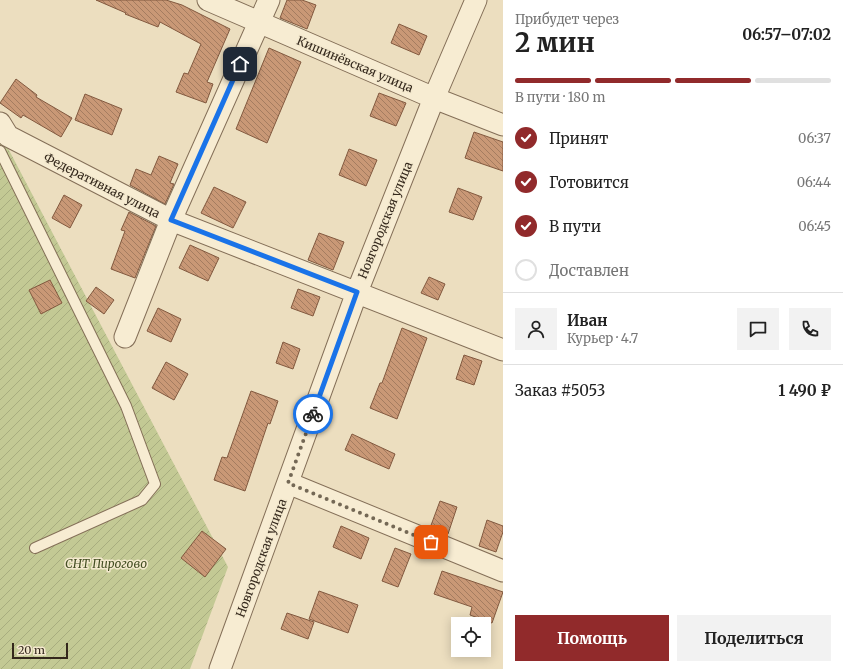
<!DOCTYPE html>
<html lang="ru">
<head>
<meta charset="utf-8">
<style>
  body { margin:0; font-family:Merriweather,serif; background:#f2f2f2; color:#222; height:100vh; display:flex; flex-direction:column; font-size:15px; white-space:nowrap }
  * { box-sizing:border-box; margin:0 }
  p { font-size:13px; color:#767676 }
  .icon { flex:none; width:22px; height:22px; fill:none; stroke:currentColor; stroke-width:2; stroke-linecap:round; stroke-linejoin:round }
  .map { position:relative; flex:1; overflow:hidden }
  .details { display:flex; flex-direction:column; background:#fff; width:340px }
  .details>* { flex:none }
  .tools { position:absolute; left:451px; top:617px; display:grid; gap:8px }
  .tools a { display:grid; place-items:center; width:40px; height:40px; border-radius:0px; background:#fff; box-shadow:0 2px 10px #0003; font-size:20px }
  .scale { position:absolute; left:12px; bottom:10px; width:56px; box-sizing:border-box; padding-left:4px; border:2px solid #34281c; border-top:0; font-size:11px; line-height:14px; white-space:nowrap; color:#34281c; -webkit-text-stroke:3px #f4e9ce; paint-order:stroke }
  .pin { position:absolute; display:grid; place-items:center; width:34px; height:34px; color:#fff; margin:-17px; border-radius:8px; box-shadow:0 2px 6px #0006 }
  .courier { position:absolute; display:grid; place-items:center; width:40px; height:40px; margin:-20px; border:3px solid #1a73e8; border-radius:50%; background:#fff; color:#222; box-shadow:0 1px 5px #0007 }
  .summary em { font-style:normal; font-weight:700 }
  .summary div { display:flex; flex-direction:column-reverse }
  .summary { display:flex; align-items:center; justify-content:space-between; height:68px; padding:0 12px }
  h1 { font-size:26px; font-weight:700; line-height:30px }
  .bar { display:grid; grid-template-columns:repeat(4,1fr); gap:6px 4px; align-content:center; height:48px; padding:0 12px }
  .bar i { height:5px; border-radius:3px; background:#e0e0e0 }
  .bar .on { background:#912a2b }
  .bar p { grid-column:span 4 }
  .line { display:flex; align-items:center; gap:10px; padding:0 12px; border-top:1px solid #e0e0e0 }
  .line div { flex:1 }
  .round { display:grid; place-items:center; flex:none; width:42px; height:42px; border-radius:0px; background:#f2f2f2 }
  ol { padding:0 12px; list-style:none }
  li { display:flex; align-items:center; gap:12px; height:44px }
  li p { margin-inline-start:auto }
  li .icon { padding:4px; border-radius:50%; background:#912a2b; color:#fff; stroke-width:4 }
  li:last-child { color:#767676 }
  li i { width:22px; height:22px; border:2px solid #e0e0e0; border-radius:50% }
  .primary-button { display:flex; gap:8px; margin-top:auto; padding:8px 12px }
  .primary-button a { flex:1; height:46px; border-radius:0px; background:#912a2b; color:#fff; font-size:16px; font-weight:700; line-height:46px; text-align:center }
  .primary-button a+a { background:#f2f2f2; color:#222 }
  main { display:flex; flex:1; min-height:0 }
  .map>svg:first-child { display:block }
</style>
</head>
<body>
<main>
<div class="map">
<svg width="503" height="669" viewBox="0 0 503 669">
  <defs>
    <pattern id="garden-furrows" width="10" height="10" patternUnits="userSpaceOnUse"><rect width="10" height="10" fill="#c3c994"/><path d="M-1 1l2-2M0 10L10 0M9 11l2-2" fill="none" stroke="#a8ad7f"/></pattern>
    <pattern id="building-back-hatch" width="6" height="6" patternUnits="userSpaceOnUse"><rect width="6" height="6" fill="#c99876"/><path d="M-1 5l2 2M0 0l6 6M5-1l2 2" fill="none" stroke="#a47c60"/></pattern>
  </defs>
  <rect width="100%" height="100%" fill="#ecdebf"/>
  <path fill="url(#garden-furrows)" d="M0,133L228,567L190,669H0Z"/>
  <path fill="url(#building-back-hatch)" stroke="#82593f" d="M96,0H166L182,5L230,29L207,82L213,84L206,103L176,92L184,73L188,74L201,44L160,22L158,27L125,14L126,13Z
    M287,0H302L316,5L307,29L280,18Z
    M399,24L427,36L419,55L391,43Z
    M269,48L301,62L267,143L236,129Z
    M16,79L37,95L36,97L72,118L61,137L23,115L21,118L0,103Z
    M379,93L406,103L396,126L370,116Z
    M85,94L122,109L112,135L75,120Z
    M474,132L503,142V171L465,158Z
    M349,149L377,160L366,186L339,175Z
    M159,156L178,164L170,183L174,184L165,204L130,185L136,169L151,175Z
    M214,187L246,202L233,228L201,213Z
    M458,188L482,197L473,220L449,212Z
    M64,195L82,205L70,228L52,218Z
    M129,212L156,226L135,278L111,269L125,231L121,230Z
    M319,233L344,242L333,270L308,260Z
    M190,245L219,258L208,281L179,268Z
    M429,277L445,284L438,300L421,293Z
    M50,280L62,303L41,314L29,290Z
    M96,287L114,300L104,314L86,301Z
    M298,289L320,297L313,316L291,308Z
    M158,308L181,319L171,342L147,331Z
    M402,328L427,338L397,419L370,408L380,383H382Z
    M283,342L300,349L293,369L276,363Z
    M464,355L482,361L474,385L456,379Z
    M166,362L188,374L174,400L152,388Z
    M251,391L278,401L270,424L268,423L245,491L214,480L222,457L227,458Z
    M352,434L395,454L389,469L345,450Z
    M440,501L457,507L448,534L430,528Z
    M487,520L503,526V532L496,552L479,546Z
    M341,526L369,538L361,559L333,547Z
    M202,531L226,549L205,577L181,558Z
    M395,548L411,554L398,587L382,581Z
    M442,571L503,592L492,623L470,615L472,607L434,594Z
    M319,591L358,605L348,633L309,619Z
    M287,613L314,622L308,639L281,629Z"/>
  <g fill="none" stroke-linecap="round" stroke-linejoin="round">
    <defs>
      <path id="lane" d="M0,151L126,406L155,484L142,500L35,548"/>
      <path id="street" d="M208,0L434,98L503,125
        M0,123L8,136L171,220L503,350
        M125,337L171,220L269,0
        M288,483L503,571
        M220,669L357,292L434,98L476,0"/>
    </defs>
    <use href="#lane" stroke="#846f58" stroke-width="12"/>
    <use href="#street" stroke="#846f58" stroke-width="23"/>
    <use href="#lane" stroke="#f7ecd2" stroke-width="10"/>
    <use href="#street" stroke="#f7ecd2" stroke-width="21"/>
  </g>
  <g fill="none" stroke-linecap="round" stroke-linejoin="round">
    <path stroke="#746855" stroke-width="4" stroke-dasharray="0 7.2" d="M313,414L288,483L431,542"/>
    <path stroke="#1a73e8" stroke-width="5" d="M240,64L171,220L357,292L313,414"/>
  </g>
  <g text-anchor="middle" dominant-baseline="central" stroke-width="3" stroke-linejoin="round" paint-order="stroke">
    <g font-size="12" fill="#34281c" stroke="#f4e9ce">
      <text transform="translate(355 64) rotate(23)">Кишинёвская улица</text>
      <text transform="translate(102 185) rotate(27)">Федеративная улица</text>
      <text transform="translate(385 220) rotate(-68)">Новгородская улица</text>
      <text transform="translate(261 558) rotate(-70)">Новгородская улица</text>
    </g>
    <g font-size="12" font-style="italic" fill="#444f23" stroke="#f4e9ce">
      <text x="106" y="563">СНТ Пирогово</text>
    </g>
  </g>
</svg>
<div class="tools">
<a><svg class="icon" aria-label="locate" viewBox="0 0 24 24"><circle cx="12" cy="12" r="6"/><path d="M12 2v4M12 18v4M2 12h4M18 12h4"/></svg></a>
</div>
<div class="scale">20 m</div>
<div class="pin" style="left:431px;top:542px;background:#ea580c"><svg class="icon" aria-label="bag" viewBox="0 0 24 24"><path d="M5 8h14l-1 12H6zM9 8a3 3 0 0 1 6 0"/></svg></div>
<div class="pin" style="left:240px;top:64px;background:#1f2937"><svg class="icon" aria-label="home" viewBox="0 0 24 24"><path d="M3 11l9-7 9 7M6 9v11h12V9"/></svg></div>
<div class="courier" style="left:313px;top:414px"><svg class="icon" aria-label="bike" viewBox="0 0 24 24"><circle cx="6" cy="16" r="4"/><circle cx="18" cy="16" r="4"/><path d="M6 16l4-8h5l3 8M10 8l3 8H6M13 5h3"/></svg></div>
</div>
<section class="details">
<div class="summary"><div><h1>2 мин</h1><p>Прибудет через</p></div><em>06:57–07:02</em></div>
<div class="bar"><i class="on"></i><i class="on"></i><i class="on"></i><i></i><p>В пути · 180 m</p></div>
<ol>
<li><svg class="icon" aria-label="check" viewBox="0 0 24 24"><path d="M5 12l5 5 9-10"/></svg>Принят<p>06:37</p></li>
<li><svg class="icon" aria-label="check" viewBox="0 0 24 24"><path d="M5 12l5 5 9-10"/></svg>Готовится<p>06:44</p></li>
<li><svg class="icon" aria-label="check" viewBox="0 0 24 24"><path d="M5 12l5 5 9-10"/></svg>В пути<p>06:45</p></li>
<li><i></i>Доставлен</li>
</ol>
<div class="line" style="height:72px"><a class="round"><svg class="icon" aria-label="person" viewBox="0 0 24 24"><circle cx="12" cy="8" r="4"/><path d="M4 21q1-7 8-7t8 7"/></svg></a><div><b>Иван</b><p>Курьер · 4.7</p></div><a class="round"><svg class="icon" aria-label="chat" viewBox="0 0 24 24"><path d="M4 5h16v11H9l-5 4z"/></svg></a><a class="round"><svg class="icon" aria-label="phone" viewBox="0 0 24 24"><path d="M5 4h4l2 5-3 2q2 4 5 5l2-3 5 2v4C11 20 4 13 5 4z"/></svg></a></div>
<div class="line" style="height:52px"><div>Заказ #5053</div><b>1 490 ₽</b></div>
<div class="primary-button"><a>Помощь</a><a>Поделиться</a></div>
</section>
</main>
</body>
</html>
